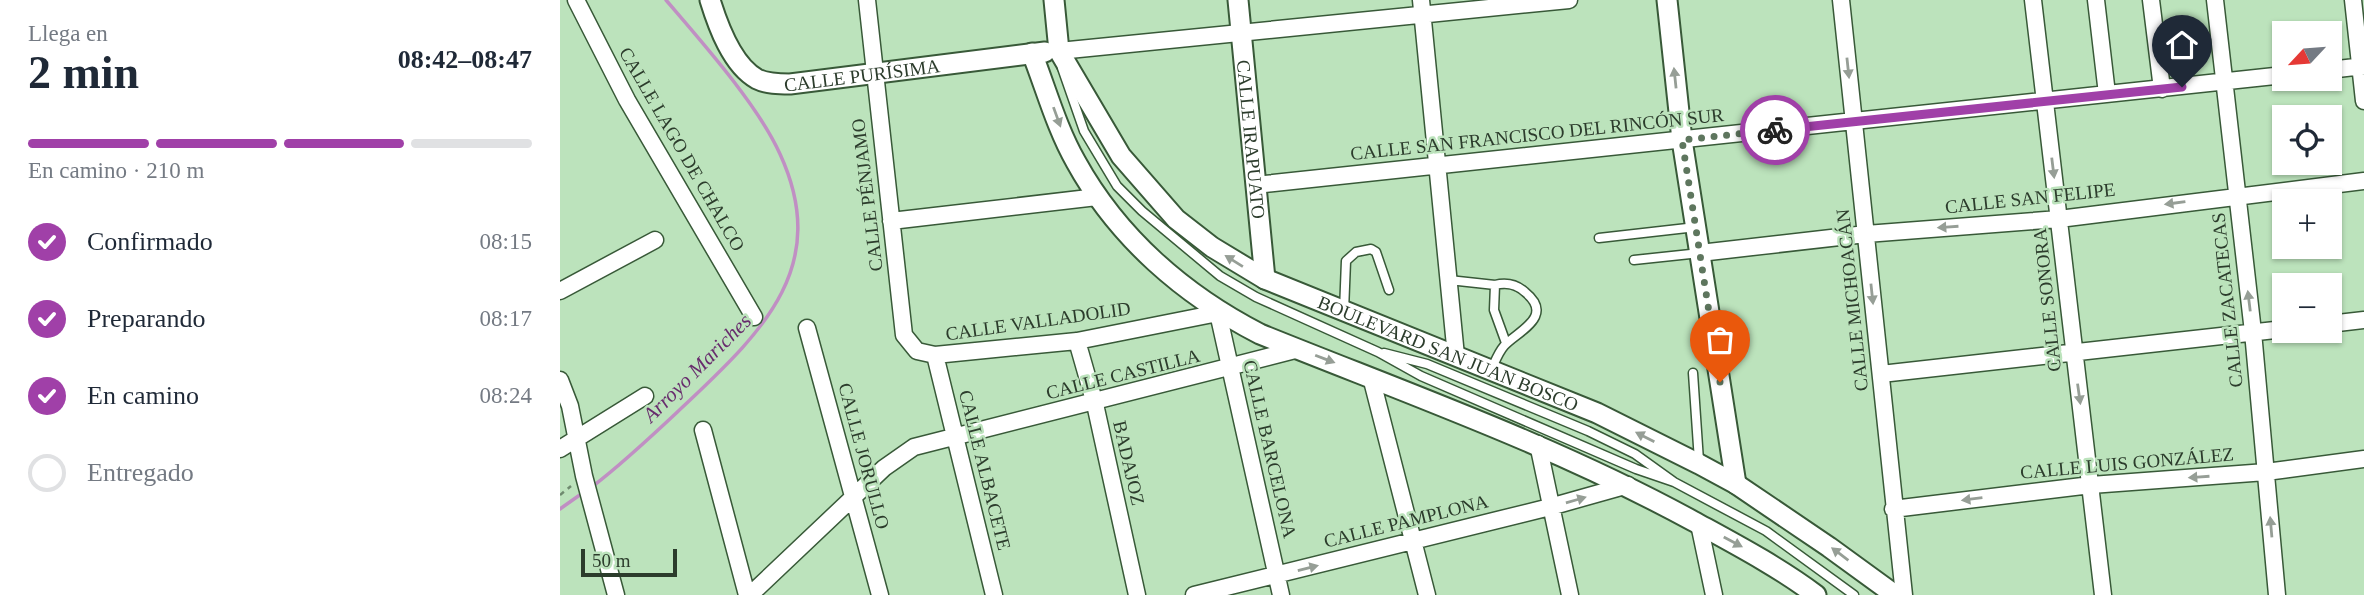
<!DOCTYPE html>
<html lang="es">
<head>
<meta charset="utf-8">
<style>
  body { margin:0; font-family:"Times New Roman",serif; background:#f2f2f3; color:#1f2937; height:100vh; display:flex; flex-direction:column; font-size:26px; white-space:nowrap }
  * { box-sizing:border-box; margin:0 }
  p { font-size:23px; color:#747a83 }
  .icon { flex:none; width:38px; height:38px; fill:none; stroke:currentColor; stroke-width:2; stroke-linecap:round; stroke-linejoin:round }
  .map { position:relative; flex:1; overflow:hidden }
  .side { display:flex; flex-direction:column; background:#fff; width:560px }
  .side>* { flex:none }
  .needle { width:46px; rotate:244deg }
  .buttons { position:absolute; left:1712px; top:21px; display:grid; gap:14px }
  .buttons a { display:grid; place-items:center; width:70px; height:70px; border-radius:0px; background:#fff; box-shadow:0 2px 5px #0004; font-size:35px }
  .scale { position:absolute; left:21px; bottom:18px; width:96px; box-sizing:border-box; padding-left:7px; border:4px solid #2c3c2c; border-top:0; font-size:19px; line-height:24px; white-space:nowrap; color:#2c3c2c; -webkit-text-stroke:5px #bce3bc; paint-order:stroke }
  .pin { position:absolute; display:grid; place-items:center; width:60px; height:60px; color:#fff; margin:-72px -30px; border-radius:50% 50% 50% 0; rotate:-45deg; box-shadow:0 0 7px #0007 }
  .pin .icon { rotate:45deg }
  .courier { position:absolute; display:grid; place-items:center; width:70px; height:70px; margin:-35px; border:5px solid #a040a8; border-radius:50%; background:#fff; color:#222; box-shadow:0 2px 9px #0007 }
  .overview em { font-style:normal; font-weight:700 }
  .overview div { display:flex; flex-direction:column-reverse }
  .overview { display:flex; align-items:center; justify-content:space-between; height:119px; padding:0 28px }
  h1 { font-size:46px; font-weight:700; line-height:52px }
  .bar { display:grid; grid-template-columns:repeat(4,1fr); gap:10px 7px; align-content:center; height:84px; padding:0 28px }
  .bar i { height:9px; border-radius:5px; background:#e0e1e3 }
  .bar .selected { background:#a040a8 }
  .bar p { grid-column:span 4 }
  ol { padding:0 28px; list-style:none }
  li { display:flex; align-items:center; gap:21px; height:77px }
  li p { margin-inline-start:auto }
  li .icon { padding:7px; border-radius:50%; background:#a040a8; color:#fff; stroke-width:4 }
  li:last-child { color:#747a83 }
  li i { width:38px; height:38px; border:4px solid #e0e1e3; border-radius:50% }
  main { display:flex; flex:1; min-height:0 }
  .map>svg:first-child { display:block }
</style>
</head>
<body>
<main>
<section class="side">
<div class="overview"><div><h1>2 min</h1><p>Llega en</p></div><em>08:42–08:47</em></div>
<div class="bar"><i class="selected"></i><i class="selected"></i><i class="selected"></i><i></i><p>En camino · 210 m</p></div>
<ol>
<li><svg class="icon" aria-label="check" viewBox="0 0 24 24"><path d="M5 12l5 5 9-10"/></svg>Confirmado<p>08:15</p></li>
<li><svg class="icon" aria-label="check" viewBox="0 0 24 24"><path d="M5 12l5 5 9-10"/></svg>Preparando<p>08:17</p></li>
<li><svg class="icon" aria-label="check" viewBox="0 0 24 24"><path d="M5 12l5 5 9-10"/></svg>En camino<p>08:24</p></li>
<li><i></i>Entregado</li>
</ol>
</section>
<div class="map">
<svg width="1804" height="595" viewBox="0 0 1804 595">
  <rect width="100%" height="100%" fill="#bce3bc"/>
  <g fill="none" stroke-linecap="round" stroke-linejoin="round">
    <path stroke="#c08fc3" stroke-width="3.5" d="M33,486C67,460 98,430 129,401C204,330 271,265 220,154C198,105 142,42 106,0
      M0,509L24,492"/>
    <defs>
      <path id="service" d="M502,68L524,131L557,186L582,211L660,276L696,297L818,352L861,376L1076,469L1114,482
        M1039,238L1136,227
        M1074,260L1140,253
        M889,280L935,285
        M784,311L786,261L796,252L811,249L816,252L829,290
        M824,353L867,364L1028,431L1075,454L1114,482L1206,531L1294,595
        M931,370C935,362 938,353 944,346C956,332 996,317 965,292C956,284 947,282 935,285L934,310L946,343
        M1133,373L1139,461"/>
      <path id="minor" d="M16,0L67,100L194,317
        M307,0L344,335L357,351L375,355L517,341L658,313L721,595
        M861,0L896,356
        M1281,0L1344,595
        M1473,0L1543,595
        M1536,0L1547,94
        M1591,0L1602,89
        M1655,0L1693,332L1717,595
        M1793,0L1804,101
        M499,51L1009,0
        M1769,70L1804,66
        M695,185L1724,75
        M331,221L537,197
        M1140,253L1306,234L1499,219L1804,181
        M0,291L95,240
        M1769,324L1804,320
        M247,328L320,595
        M517,341L535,404L577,595
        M375,355L434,595
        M1321,374L1724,329
        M811,377L867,595
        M0,380L10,406L24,476L56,595
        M143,430L187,595
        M978,444L1010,595
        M0,449L85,396
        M1333,509L1531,485L1706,472L1804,459
        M1139,524L1154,595
        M190,595L324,468L354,447L739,349
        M634,595L990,507L1068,485"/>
      <g id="tertiary">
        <path id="s1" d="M150,0C158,26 172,65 197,79C207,84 219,84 230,84L485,52"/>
        <path id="s2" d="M494,0L499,51L561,156L616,219L652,247L705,279L1037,413L1139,464L1176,484L1269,547L1335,595"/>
        <path id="s3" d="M678,0L705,279"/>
        <path d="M1107,0L1122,140L1176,484"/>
        <path d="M472,53C486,89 497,129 516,162C558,238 624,295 700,334C846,393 994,445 1133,521C1175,544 1217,566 1256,595"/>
      </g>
    </defs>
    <use href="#service" stroke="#385938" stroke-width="11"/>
    <use href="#minor" stroke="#385938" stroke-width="19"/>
    <use href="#tertiary" stroke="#385938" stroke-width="23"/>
    <path stroke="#6f8a6f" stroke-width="2.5" stroke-dasharray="5 5" stroke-linecap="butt" d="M0,495L11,486"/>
    <use href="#service" stroke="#fff" stroke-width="8"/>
    <use href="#minor" stroke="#fff" stroke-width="16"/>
    <use href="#tertiary" stroke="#fff" stroke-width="19"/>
  </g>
  <defs><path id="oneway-solid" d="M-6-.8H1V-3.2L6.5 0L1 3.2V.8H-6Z" transform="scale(1.75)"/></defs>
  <g fill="#969e96">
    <use href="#oneway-solid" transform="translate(1288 68) rotate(84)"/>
    <use href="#oneway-solid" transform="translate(1115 78) rotate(-96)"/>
    <use href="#oneway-solid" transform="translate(497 117) rotate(70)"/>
    <use href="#oneway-solid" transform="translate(1493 168) rotate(83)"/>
    <use href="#oneway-solid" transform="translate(1615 203) rotate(172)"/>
    <use href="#oneway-solid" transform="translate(1388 227) rotate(176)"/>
    <use href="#oneway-solid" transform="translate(674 261) rotate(-148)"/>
    <use href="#oneway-solid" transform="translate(1312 294) rotate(84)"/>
    <use href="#oneway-solid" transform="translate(1689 301) rotate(-97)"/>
    <use href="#oneway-solid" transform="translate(765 359) rotate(21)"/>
    <use href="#oneway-solid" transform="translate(1519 394) rotate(82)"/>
    <use href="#oneway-solid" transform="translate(1085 437) rotate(-153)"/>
    <use href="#oneway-solid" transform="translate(1639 477) rotate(176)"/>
    <use href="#oneway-solid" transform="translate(1412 499) rotate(173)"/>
    <use href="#oneway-solid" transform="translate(1016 500) rotate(-16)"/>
    <use href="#oneway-solid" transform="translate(1711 527) rotate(-95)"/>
    <use href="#oneway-solid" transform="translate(1173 542) rotate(28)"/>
    <use href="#oneway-solid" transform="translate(1280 554) rotate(-143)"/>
    <use href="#oneway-solid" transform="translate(748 568) rotate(-14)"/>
  </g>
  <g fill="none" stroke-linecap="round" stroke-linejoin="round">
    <path stroke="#5e765e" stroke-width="7" stroke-dasharray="0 12.6" d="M1160,382L1122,140L1215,130"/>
    <path stroke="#a040a8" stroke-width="9" d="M1215,130L1622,87"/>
  </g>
  <g text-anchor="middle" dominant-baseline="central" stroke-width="5" stroke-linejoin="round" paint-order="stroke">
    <g font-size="19" fill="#2c3c2c" stroke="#bce3bc">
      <text stroke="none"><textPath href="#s1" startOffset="200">CALLE PURÍSIMA</textPath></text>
      <text transform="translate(977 134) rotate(-6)">CALLE SAN FRANCISCO DEL RINCÓN SUR</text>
      <text stroke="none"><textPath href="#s3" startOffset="140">CALLE IRAPUATO</textPath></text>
      <text transform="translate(122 149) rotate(60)">CALLE LAGO DE CHALCO</text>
      <text transform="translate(307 195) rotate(-97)">CALLE PÉNJAMO</text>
      <text transform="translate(1470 198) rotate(-6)">CALLE SAN FELIPE</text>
      <text transform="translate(1292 300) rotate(-96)">CALLE MICHOACÁN</text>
      <text transform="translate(1487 300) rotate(-96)">CALLE SONORA</text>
      <text transform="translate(1667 300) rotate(-96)">CALLE ZACATECAS</text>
      <text transform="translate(478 321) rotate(-8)">CALLE VALLADOLID</text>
      <text stroke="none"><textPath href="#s2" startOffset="562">BOULEVARD SAN JUAN BOSCO</textPath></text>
      <text transform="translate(563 374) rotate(-14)">CALLE CASTILLA</text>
      <text transform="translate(710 449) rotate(77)">CALLE BARCELONA</text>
      <text transform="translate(304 456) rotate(75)">CALLE JORULLO</text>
      <text transform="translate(569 463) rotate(77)">BADAJOZ</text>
      <text transform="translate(1567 463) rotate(-5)">CALLE LUIS GONZÁLEZ</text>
      <text transform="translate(425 470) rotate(76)">CALLE ALBACETE</text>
      <text transform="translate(846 521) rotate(-14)">CALLE PAMPLONA</text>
    </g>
    <g font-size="21" font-style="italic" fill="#682c6d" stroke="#bce3bc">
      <text transform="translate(137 368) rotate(-45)">Arroyo Mariches</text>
    </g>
  </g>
</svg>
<div class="buttons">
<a><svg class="needle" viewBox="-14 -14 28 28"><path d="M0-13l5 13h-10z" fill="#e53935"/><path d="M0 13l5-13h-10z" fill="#747a83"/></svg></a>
<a><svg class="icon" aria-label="locate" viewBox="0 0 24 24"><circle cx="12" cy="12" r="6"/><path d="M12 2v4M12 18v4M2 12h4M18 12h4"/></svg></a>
<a>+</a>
<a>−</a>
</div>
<div class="scale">50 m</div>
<div class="pin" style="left:1160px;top:382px;background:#ea580c"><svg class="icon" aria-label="bag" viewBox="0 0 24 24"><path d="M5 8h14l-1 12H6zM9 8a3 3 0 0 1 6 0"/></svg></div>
<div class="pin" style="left:1622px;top:87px;background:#1f2937"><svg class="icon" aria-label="home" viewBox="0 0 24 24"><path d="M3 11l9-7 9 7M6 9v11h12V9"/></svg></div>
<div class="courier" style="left:1215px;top:130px"><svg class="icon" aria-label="bike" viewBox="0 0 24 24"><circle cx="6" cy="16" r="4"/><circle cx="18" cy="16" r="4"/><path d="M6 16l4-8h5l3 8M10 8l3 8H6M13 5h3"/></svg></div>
</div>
</main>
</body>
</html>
